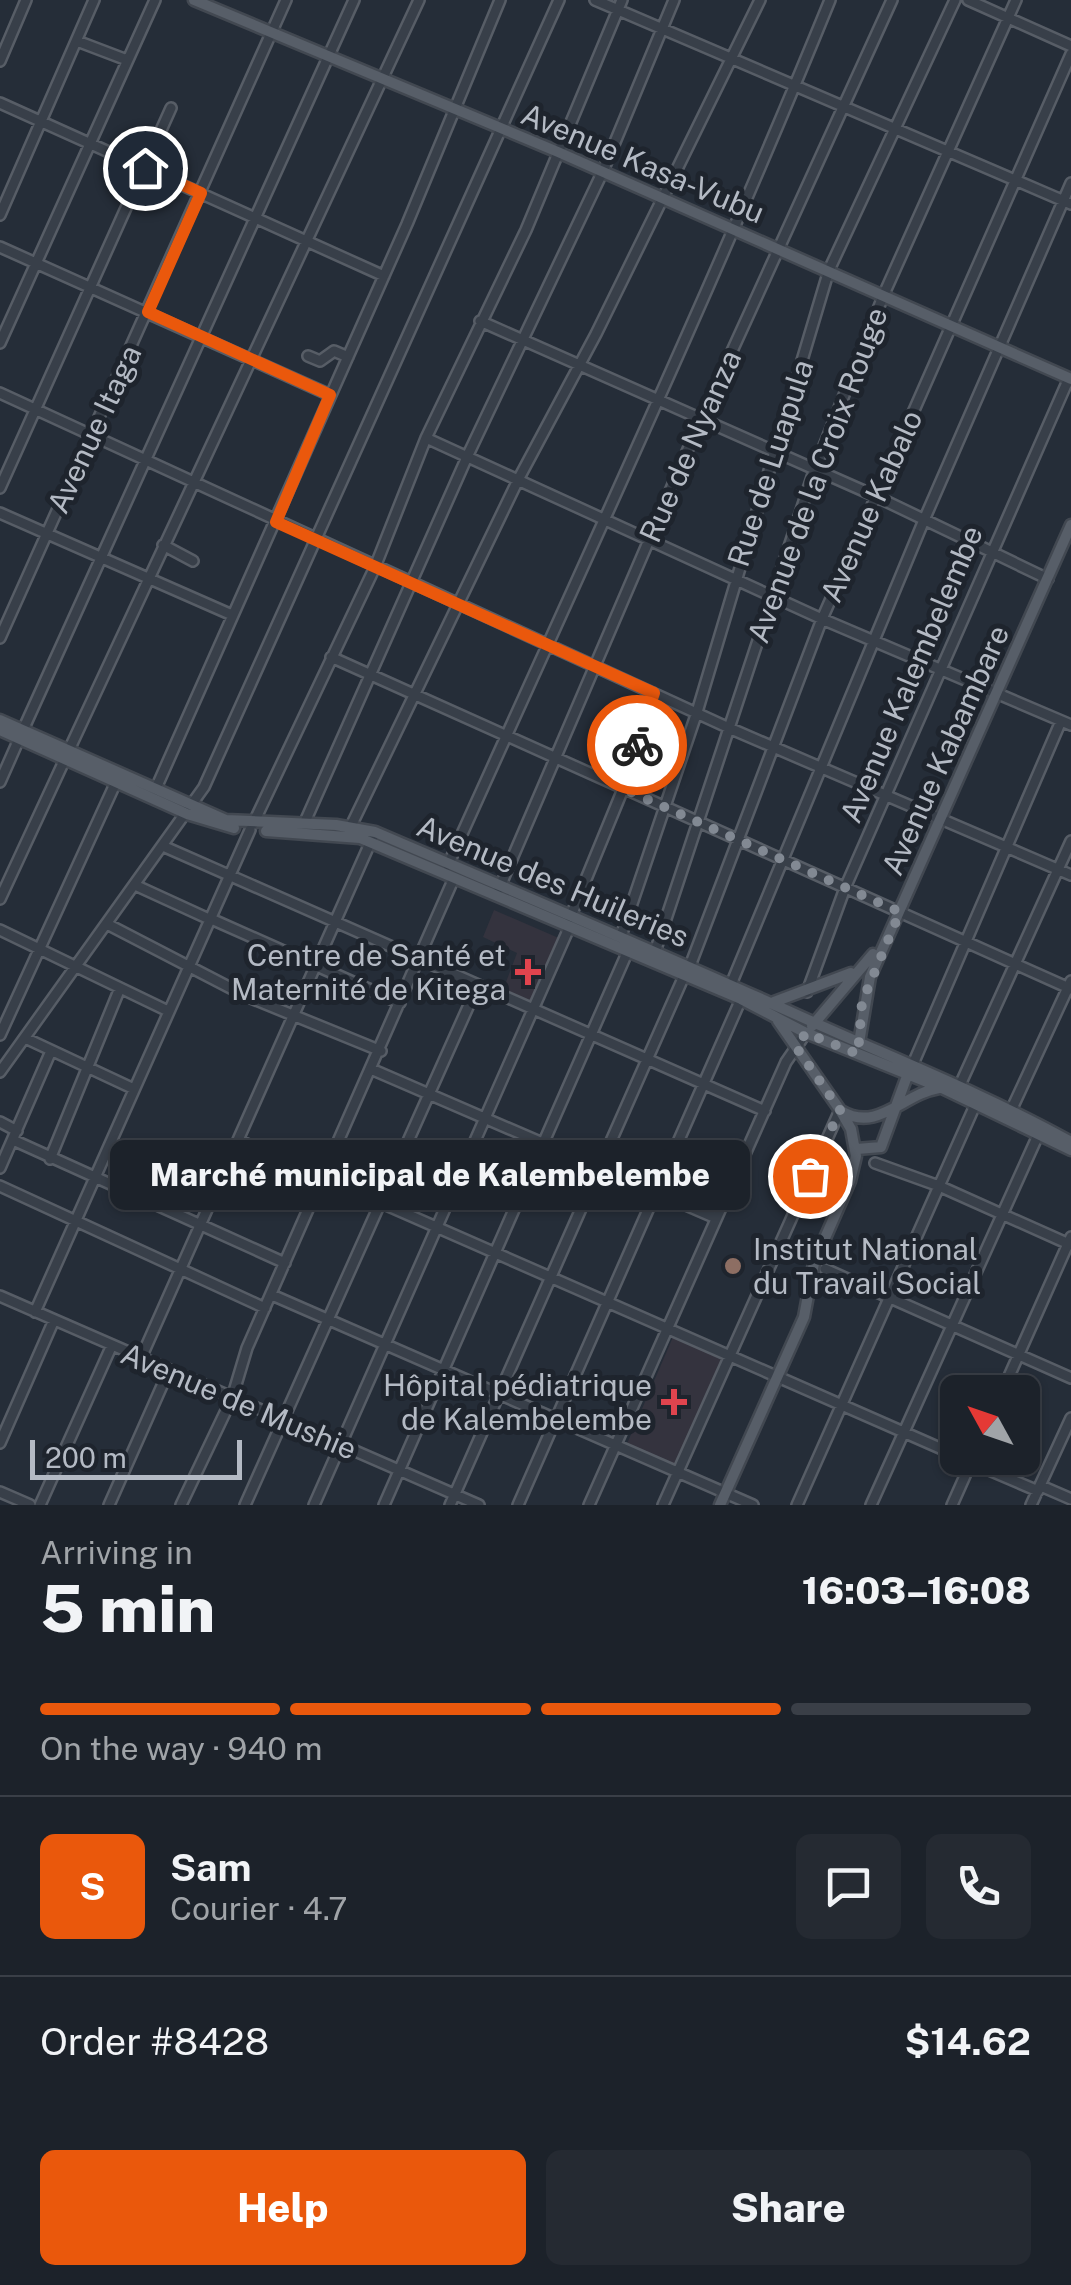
<!DOCTYPE html>
<html lang="en">
<head>
<meta charset="utf-8">
<style>
  body { margin:0; font-family:"Public Sans",sans-serif; background:#252a32; color:#f1f3f6; height:100vh; display:flex; flex-direction:column; font-size:38px; white-space:nowrap }
  * { box-sizing:border-box; margin:0 }
  p { font-size:32px; color:#a0a4a8 }
  .icon { flex:none; width:55px; height:55px; fill:none; stroke:currentColor; stroke-width:2; stroke-linecap:round; stroke-linejoin:round }
  .map { position:relative; height:1505px; overflow:hidden }
  .drawer { display:flex; flex-direction:column; background:#1c222a; flex:1 }
  .drawer>* { flex:none }
  .needle { width:65px; rotate:310deg }
  .tools { position:absolute; left:940px; top:1375px; display:grid; gap:20px }
  .tools a { display:grid; place-items:center; width:100px; height:100px; border-radius:15px; background:#1c222a; box-shadow:0 2px 8px #0004,0 0 0 2px #3a3f47; font-size:50px }
  .scale { position:absolute; left:30px; bottom:25px; width:212px; box-sizing:border-box; padding-left:10px; border:5px solid #b4bac4; border-top:0; font-size:28px; line-height:35px; white-space:nowrap; color:#b4bac4; -webkit-text-stroke:8px #1e242d; paint-order:stroke }
  .pin { position:absolute; display:grid; place-items:center; width:85px; height:85px; color:#fff; margin:-42px; border:5px solid #fff; border-radius:50%; box-shadow:0 2px 10px #0007 }
  .courier { position:absolute; display:grid; place-items:center; width:100px; height:100px; margin:-50px; border:8px solid #ea580c; border-radius:50%; background:#fff; color:#222; box-shadow:0 2px 12px #0007 }
  .bubble { position:absolute; height:70px; border-radius:15px; background:#1c222a; box-shadow:0 2px 8px #0004,0 0 0 2px #3a3f47; font-size:32px; font-weight:800; line-height:70px; text-align:center }
  .overview em { font-style:normal; font-weight:800 }
  .overview div { display:flex; flex-direction:column-reverse }
  .overview { display:flex; align-items:center; justify-content:space-between; height:170px; padding:0 40px }
  h1 { font-size:65px; font-weight:800; line-height:75px }
  .bar { display:grid; grid-template-columns:repeat(4,1fr); gap:15px 10px; align-content:center; height:120px; padding:0 40px }
  .bar i { height:12px; border-radius:8px; background:#3a3f47 }
  .bar .active { background:#ea580c }
  .bar p { grid-column:span 4 }
  .line { display:flex; align-items:center; gap:25px; padding:0 40px; border-top:2px solid #3a3f47 }
  .line div { flex:1 }
  .round { display:grid; place-items:center; flex:none; width:105px; height:105px; border-radius:15px; background:#252a32 }
  .cta { display:flex; gap:20px; margin-top:auto; padding:20px 40px }
  .cta a { flex:1; height:115px; border-radius:15px; background:#ea580c; color:#fff; font-size:40px; font-weight:800; line-height:115px; text-align:center }
  .cta a+a { background:#252a32; color:#f1f3f6 }
  .map>svg:first-child { display:block }
</style>
</head>
<body>
<div class="map">
<svg width="1071" height="1505" viewBox="0 0 1071 1505">
  <rect width="100%" height="100%" fill="#252d38"/>
  <path fill="#34333e" d="M494,910L561,939L532,1003L503,990L517,953L483,937Z
    M673,1337L722,1358L677,1466L626,1446Z"/>
  <g fill="none" stroke-linecap="round" stroke-linejoin="round">
    <defs>
      <path id="minor" d="M595,0L1071,204
        M968,0L1071,46
        M77,41L127,60
        M0,61L26,0
        M0,103L384,276
        M0,215L94,0
        M0,247L330,395
        M480,321L873,495L1048,579
        M0,343L155,0
        M308,356L320,361L334,351L348,357
        M0,393L729,728L1071,875
        M426,438L822,619L1071,725
        M0,488L171,108
        M0,513L232,615
        M163,545L193,561
        M0,638L286,0
        M331,657L1071,989
        M23,730L354,0
        M69,750L419,0
        M0,782L19,739
        M153,795L407,224L500,0
        M253,824L375,567L426,438L526,230L622,0
        M304,824L467,457L603,171L674,0
        M351,826L518,480L596,334L760,0
        M165,847L765,1111
        M448,865C577,578 711,292 830,0
        M137,886L209,919
        M499,889L701,419L892,0
        M0,899L65,759
        M209,918L400,1003
        M570,918L623,789L653,693
        M107,924L246,996L381,1051
        M0,930L168,1011
        M620,939L697,712L829,270L955,0
        M654,955L814,471L884,294L1016,0
        M690,966L822,619L1071,54
        M732,982L924,520L1071,183
        M807,992L845,888L1069,378
        M0,1035L116,782
        M25,1038L134,1089
        M913,1064L1061,721
        M371,1069L716,1218
        M0,1072L204,787L559,0
        M960,1085L1071,841
        M1009,1115L1071,981
        M0,1122L17,1131
        M13,1140L285,1263
        M240,1141L958,1456
        M50,1159L120,988
        M875,1163L939,1186L1071,1245
        M0,1168L51,1051
        M0,1186L265,1308
        M825,1269L1071,1378
        M272,1295L753,1505
        M0,1296L479,1505
        M35,1312L250,830
        M141,1358L375,832
        M1002,1392L1071,1237
        M0,1443L54,1320
        M961,1458L1038,1491
        M1041,1486L1071,1499
        M0,1492L30,1505
        M40,1505L112,1345
        M109,1505L169,1370
        M181,1505L232,1398L247,1348L454,878
        M245,1505L477,987
        M314,1505L569,928
        M384,1505L627,953
        M450,1505L684,976
        M518,1505L741,999
        M589,1505L786,1062L806,1033
        M663,1505L840,1110
        M797,1505L976,1103
        M871,1505L1039,1133
        M952,1505L973,1458
        M1031,1505L1071,1418"/>
      <path id="major" d="M194,0L558,152L1071,379
        M0,720L226,820L336,825L375,832C522,895 670,957 815,1023C902,1062 988,1096 1071,1142
        M0,730L187,814L234,828
        M266,831L360,838L741,999L806,1033L942,1088L1071,1150
        M774,1002L851,973
        M812,1026L873,954
        M859,1043L870,977L1071,525
        M841,1111C878,1133 903,1094 939,1088
        M857,1149L881,1147L910,1068
        M720,1505L804,1317L814,1263L850,1181L856,1156L851,1129L840,1110L778,1021"/>
    </defs>
    <use href="#minor" stroke="#575d66" stroke-width="14"/>
    <use href="#major" stroke="#424851" stroke-width="15"/>
    <use href="#minor" stroke="#383f49" stroke-width="9"/>
    <use href="#major" stroke="#575e68" stroke-width="10"/>
  </g>
  <g fill="none" stroke-linecap="round" stroke-linejoin="round">
    <path stroke="#828993" stroke-width="10" stroke-dasharray="0 18" d="M637,745L624,789L900,912L862,1002L858,1054L806,1033L796,1047L840,1110L810,1176"/>
    <path stroke="#ea580c" stroke-width="12" d="M145,168L201,193L148,312L330,395L276,522L654,693L637,745"/>
  </g>
  <g fill="#e0444e" stroke="#1e242d" stroke-width="4">
    <path d="M523 957h10v10h10v10h-10v10h-10v-10h-10v-10h10z"/>
    <path d="M669 1387h10v10h10v10h-10v10h-10v-10h-10v-10h10z"/>
  </g>
  <circle fill="#8d6e63" stroke="#1e242d" stroke-width="4" cx="733" cy="1266" r="10"/>
  <g text-anchor="middle" dominant-baseline="central" stroke-width="10" stroke-linejoin="round" paint-order="stroke">
    <g font-size="30" fill="#b4bac4" stroke="#1e242d">
      <text transform="translate(643 163) rotate(23)">Avenue Kasa-Vubu</text>
      <text transform="translate(94 429) rotate(-65)">Avenue Itaga</text>
      <text transform="translate(690 446) rotate(-66)">Rue de Nyanza</text>
      <text transform="translate(770 463) rotate(-72)">Rue de Luapula</text>
      <text transform="translate(817 475) rotate(-70)">Avenue de la Croix Rouge</text>
      <text transform="translate(871 506) rotate(-66)">Avenue Kabalo</text>
      <text transform="translate(911 674) rotate(-67)">Avenue Kalembelembe</text>
      <text transform="translate(945 750) rotate(-66)">Avenue Kabambare</text>
      <text transform="translate(553 881) rotate(23)">Avenue des Huileries</text>
      <text transform="translate(239 1401) rotate(23)">Avenue de Mushie</text>
    </g>
    <g font-size="30" fill="#b4bac4" stroke="#1e242d" text-anchor="end">
      <text x="506" y="955">Centre de Santé et<tspan x="506" dy="34">Maternité de Kitega</tspan></text>
      <text x="753" y="1249" text-anchor="start">Institut National<tspan x="753" dy="34">du Travail Social</tspan></text>
      <text x="652" y="1385">Hôpital pédiatrique<tspan x="652" dy="34">de Kalembelembe</tspan></text>
    </g>
  </g>
</svg>
<div class="tools">
<a><svg class="needle" viewBox="-14 -14 28 28"><path d="M0-13l5 13h-10z" fill="#e53935"/><path d="M0 13l5-13h-10z" fill="#a0a4a8"/></svg></a>
</div>
<div class="scale">200 m</div>
<div class="pin" style="left:810px;top:1176px;background:#ea580c"><svg class="icon" aria-label="bag" viewBox="0 0 24 24"><path d="M5 8h14l-1 12H6zM9 8a3 3 0 0 1 6 0"/></svg></div>
<div class="pin" style="left:145px;top:168px;background:#1f2937"><svg class="icon" aria-label="home" viewBox="0 0 24 24"><path d="M3 11l9-7 9 7M6 9v11h12V9"/></svg></div>
<div class="courier" style="left:637px;top:745px"><svg class="icon" aria-label="bike" viewBox="0 0 24 24"><circle cx="6" cy="16" r="4"/><circle cx="18" cy="16" r="4"/><path d="M6 16l4-8h5l3 8M10 8l3 8H6M13 5h3"/></svg></div>
<div class="bubble" style="left:110px;top:1140px;width:640px">Marché municipal de Kalembelembe</div>
</div>
<section class="drawer">
<div class="overview"><div><h1>5 min</h1><p>Arriving in</p></div><em>16:03–16:08</em></div>
<div class="bar"><i class="active"></i><i class="active"></i><i class="active"></i><i></i><p>On the way · 940 m</p></div>
<div class="line" style="height:180px"><b class="round" style="background:#ea580c;color:#fff">S</b><div><b>Sam</b><p>Courier · 4.7</p></div><a class="round"><svg class="icon" aria-label="chat" viewBox="0 0 24 24"><path d="M4 5h16v11H9l-5 4z"/></svg></a><a class="round"><svg class="icon" aria-label="phone" viewBox="0 0 24 24"><path d="M5 4h4l2 5-3 2q2 4 5 5l2-3 5 2v4C11 20 4 13 5 4z"/></svg></a></div>
<div class="line" style="height:130px"><div>Order #8428</div><b>$14.62</b></div>
<div class="cta"><a>Help</a><a>Share</a></div>
</section>
</body>
</html>
